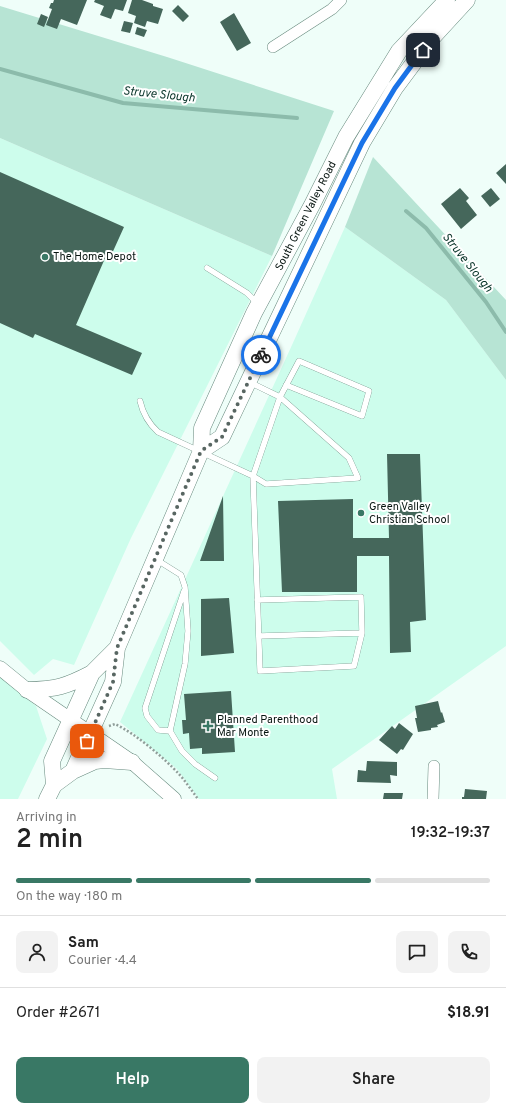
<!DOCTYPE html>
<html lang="en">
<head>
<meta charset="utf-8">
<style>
  body { margin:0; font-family:Overpass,sans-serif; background:#f2f2f2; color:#222; height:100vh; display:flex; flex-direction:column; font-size:15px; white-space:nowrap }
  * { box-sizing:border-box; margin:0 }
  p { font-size:13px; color:#767676 }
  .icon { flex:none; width:22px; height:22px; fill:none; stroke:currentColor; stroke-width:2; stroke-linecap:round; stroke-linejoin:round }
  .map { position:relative; height:799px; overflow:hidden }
  .side { display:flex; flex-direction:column; background:#fff; flex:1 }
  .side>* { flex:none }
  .pin { position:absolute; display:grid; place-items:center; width:34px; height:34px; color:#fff; margin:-17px; border-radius:8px; box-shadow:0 2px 6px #0006 }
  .courier { position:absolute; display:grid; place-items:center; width:40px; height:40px; margin:-20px; border:3px solid #1a73e8; border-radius:50%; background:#fff; color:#222; box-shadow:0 1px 5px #0007 }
  .summary em { font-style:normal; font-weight:600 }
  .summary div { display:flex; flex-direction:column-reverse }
  .summary { display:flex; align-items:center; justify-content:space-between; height:68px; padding:0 16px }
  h1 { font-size:26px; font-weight:600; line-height:30px }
  .bar { display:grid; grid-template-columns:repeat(4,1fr); gap:6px 4px; align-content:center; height:48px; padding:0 16px }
  .bar i { height:5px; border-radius:3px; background:#e0e0e0 }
  .bar .active { background:#397865 }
  .bar p { grid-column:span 4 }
  .line { display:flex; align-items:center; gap:10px; padding:0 16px; border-top:1px solid #e0e0e0 }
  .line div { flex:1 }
  .round { display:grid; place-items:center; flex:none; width:42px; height:42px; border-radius:8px; background:#f2f2f2 }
  .primary-button { display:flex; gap:8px; margin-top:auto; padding:8px 16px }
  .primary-button a { flex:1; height:46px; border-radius:8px; background:#397865; color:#fff; font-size:16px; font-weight:600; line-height:46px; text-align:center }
  .primary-button a+a { background:#f2f2f2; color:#222 }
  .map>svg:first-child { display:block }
</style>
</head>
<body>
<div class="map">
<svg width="506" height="799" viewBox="0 0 506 799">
  <rect width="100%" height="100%" fill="#effef9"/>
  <path fill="#cdfdec" d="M0,138L272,256L131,538L74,665L53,659L34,675L0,641Z
    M345,227L446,300L506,380V646L332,769L337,799H199L177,769L120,722L292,345Z
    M0,677L36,706L47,739L18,799H0Z"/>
  <path fill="#b7e4d4" d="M0,6L167,57L334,111L272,256L0,138Z
    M373,157L506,300V380L446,300L345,227Z"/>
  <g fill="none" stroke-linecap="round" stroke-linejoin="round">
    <path stroke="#8cbbab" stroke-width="4" d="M0,69L123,103L297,118
      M406,211L426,228L486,302L506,332"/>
  </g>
  <path fill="#45675b" d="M54,0H87L77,25L61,19L57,29L46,25L52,9L49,8L51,3H53Z
    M95,0H127L123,11L115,9L111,19L100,15L104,6L94,2Z
    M132,0H142L153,4V6L163,9L158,24L147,21L145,27L134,23L136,16L128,13Z
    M178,5L189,16L183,22L172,11Z
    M234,13L251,43L237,51L220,22Z
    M41,14L48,17L44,27L37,24Z
    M124,21L133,23L130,33L121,31Z
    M137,27L147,30L144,37L135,34Z
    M506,164V184L496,173Z
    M0,172L124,227L110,258L106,256L76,325L142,353L132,375L35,334L33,338L0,323Z
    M460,188L469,198L466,201L477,215L461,229L441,204Z
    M491,188L500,199L490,207L481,196Z
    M387,454H420L426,620L410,622L411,652L390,653L389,556H357V592H282L278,501L353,499V538H389Z
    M223,496L224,561H200Z
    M229,598L234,653L201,656V599Z
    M231,691L235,752L202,754V748L190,749L189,733L183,734L182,720H186L184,694Z
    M438,701L441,713L442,712L445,722L437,725L438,727L431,728V730L418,732L415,718H417L415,706Z
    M399,723L413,734L403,750L401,749L397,754L379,740L392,726L395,729Z
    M367,761L397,762V776L390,775L391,783L357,782L358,770L366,771Z
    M465,789L487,791L486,799H462V797H464Z
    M384,793H403L402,799H383Z"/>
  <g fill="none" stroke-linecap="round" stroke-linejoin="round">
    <defs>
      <path id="service" d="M207,268L247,293L257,303
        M140,401C143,414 148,423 158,432L253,476L266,484L358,478L349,458L280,397L249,382
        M157,560L181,575L185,587L188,631L185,664L170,731L182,751L195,764L215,778
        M257,600L361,597L362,633L354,666L260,671L253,476L280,397L299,361L369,391L362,416L286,385
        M259,636L362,633
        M170,731L158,730L147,716L145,708L184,591"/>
      <path id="minor" d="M273,47L332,9L341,0
        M433,799L434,766"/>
      <path id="tertiary" d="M0,668L27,690L132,762L174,799"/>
      <path id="secondary" d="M201,451L222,437L362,143L395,88L433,37L467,0
        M27,690C57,689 65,687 92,673
        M73,771L95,761L104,760L132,762
        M54,785L52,761L92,673L117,648
        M47,799L54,785L73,771L113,682L117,648L201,451L202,428L254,313L312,205L346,137L399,51L447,0"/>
    </defs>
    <use href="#service" stroke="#66897d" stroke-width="6"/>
    <use href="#minor" stroke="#66897d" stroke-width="12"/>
    <use href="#tertiary" stroke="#66897d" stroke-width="15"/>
    <use href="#secondary" stroke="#66897d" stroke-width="17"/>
    <path stroke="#909e9a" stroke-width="2.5" stroke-dasharray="2 2" stroke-linecap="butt" d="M109,726L115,724C136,734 163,757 179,774C186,782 192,791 198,799"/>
    <use href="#service" stroke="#fff" stroke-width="5.5"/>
    <use href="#minor" stroke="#fff" stroke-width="11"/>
    <use href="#tertiary" stroke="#fff" stroke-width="14"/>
    <use href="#secondary" stroke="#fff" stroke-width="16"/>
  </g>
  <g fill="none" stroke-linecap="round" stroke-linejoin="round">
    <path stroke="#586662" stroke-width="4" stroke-dasharray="0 7.2" d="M87,741L113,682L117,648L201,451L222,437L261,355"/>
    <path stroke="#1a73e8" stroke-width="5" d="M261,355L362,143L395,88L423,50"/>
  </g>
  <g fill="#397865" stroke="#fff" stroke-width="1.5">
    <circle cx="45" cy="257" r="4"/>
    <circle cx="361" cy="513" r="4"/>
    <path d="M206 720h4v4h4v4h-4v4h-4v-4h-4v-4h4z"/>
  </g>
  <g text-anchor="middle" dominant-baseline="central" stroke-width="4" stroke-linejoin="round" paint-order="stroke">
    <g font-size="11" fill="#071410" stroke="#fff">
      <text transform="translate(306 216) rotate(-63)">South Green Valley Road</text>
    </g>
    <g font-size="11" fill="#071410" stroke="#fff" text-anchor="start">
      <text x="53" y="257">The Home Depot</text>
      <text x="369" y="507">Green Valley<tspan x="369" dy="13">Christian School</tspan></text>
      <text x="217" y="720">Planned Parenthood<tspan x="217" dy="13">Mar Monte</tspan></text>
    </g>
    <g font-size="12" font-style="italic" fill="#073328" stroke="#fff">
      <text transform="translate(159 95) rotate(6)">Struve Slough</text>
      <text transform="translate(467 263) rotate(51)">Struve Slough</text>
    </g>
  </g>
</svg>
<div class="pin" style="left:87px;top:741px;background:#ea580c"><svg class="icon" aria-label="bag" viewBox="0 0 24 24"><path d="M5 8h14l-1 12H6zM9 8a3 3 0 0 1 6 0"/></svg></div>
<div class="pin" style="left:423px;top:50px;background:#1f2937"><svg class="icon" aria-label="home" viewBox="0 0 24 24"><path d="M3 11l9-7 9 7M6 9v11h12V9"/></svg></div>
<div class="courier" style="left:261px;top:355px"><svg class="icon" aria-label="bike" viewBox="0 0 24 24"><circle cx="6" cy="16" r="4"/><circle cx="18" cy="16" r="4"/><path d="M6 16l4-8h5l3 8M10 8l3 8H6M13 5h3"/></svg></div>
</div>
<section class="side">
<div class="summary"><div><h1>2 min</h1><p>Arriving in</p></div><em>19:32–19:37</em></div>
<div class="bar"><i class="active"></i><i class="active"></i><i class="active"></i><i></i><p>On the way · 180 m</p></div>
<div class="line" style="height:72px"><a class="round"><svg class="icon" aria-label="person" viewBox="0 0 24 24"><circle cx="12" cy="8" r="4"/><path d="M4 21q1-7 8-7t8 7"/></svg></a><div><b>Sam</b><p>Courier · 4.4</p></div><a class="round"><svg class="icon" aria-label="chat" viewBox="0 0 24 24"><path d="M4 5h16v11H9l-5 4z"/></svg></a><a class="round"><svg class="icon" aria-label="phone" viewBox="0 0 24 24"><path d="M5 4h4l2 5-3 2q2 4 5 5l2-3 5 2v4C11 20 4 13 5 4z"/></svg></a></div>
<div class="line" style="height:52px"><div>Order #2671</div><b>$18.91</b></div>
<div class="primary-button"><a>Help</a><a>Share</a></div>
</section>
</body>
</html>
